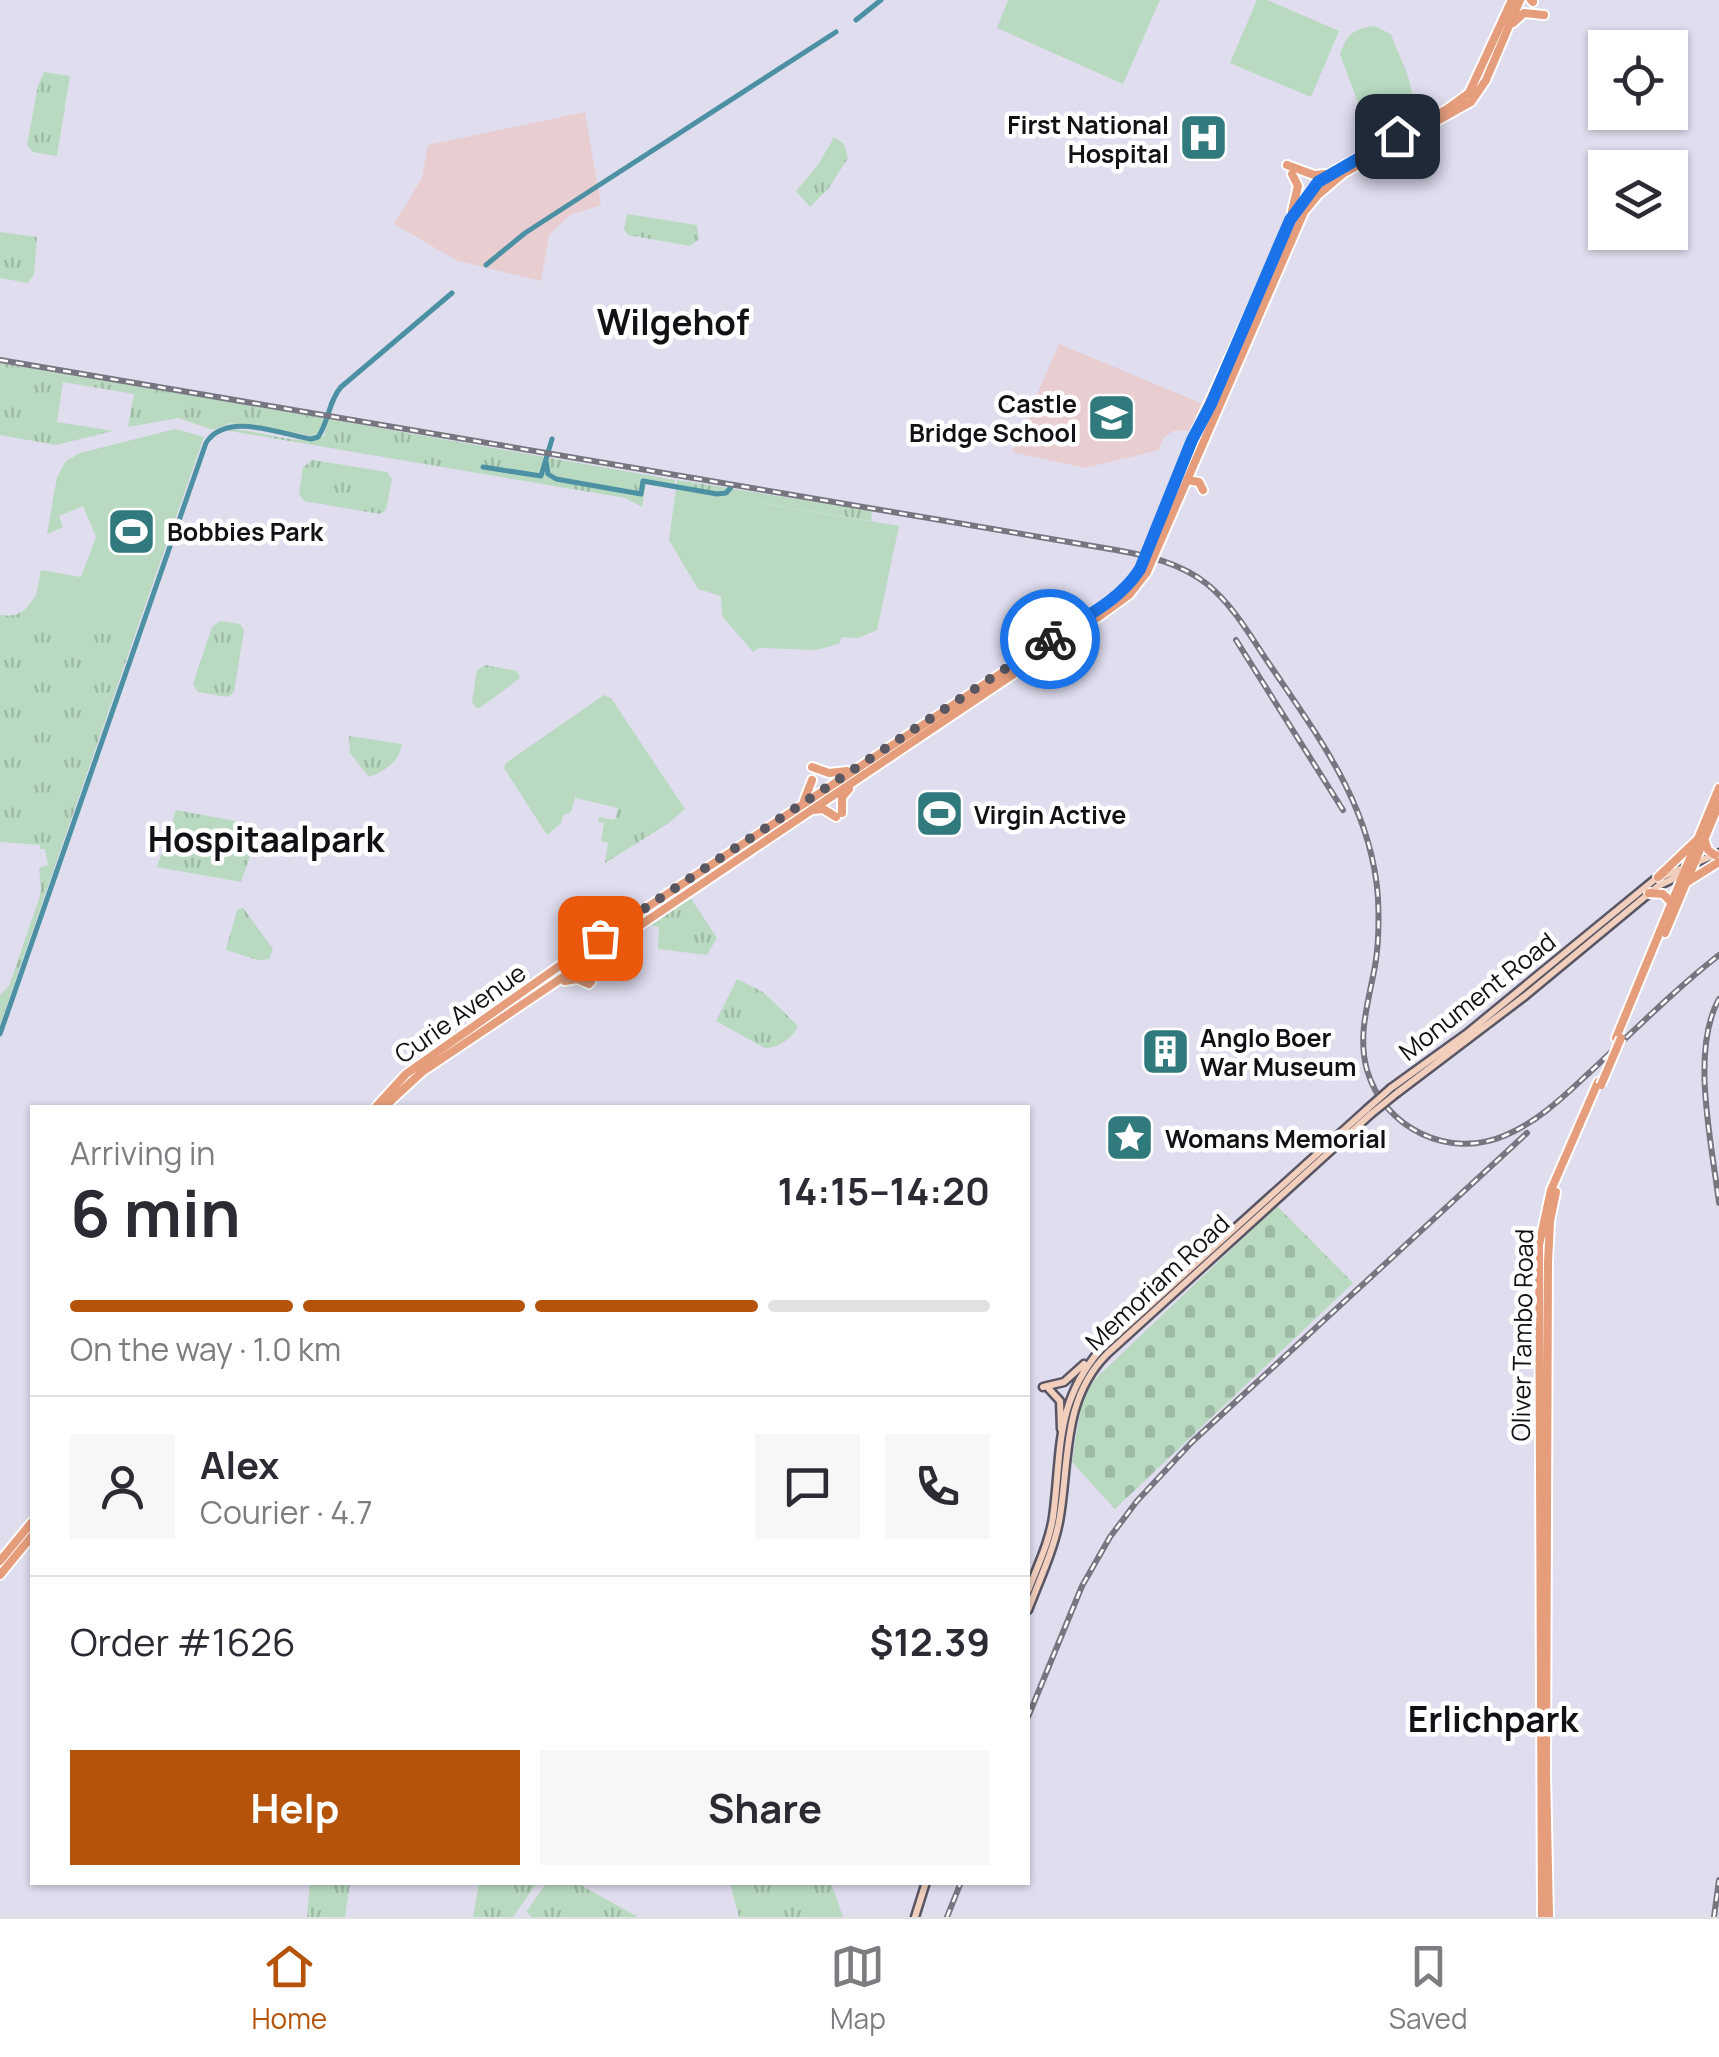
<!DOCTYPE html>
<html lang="en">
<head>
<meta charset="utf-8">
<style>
  body { margin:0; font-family:Manrope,sans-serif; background:#f7f7f7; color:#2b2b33; height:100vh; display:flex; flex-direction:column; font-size:38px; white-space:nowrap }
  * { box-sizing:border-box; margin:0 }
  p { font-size:32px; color:#7c7c81 }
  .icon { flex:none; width:55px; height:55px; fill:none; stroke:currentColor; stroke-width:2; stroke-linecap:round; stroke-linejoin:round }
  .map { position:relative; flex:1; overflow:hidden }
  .drawer { position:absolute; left:30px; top:1105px; width:1000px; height:780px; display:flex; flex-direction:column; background:#fff; border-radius:0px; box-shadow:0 2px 8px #0004 }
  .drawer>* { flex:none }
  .tools { position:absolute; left:1588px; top:30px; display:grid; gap:20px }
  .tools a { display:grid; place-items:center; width:100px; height:100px; border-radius:0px; background:#fff; box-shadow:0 2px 8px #0004; font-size:50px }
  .pin { position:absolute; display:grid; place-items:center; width:85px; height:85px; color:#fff; margin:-42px; border-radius:20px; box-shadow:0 5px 15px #0006 }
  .courier { position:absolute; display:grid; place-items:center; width:100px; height:100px; margin:-50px; border:8px solid #1a73e8; border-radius:50%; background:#fff; color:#222; box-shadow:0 2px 12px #0007 }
  .summary em { font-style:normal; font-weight:700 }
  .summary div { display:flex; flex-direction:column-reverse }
  .summary { display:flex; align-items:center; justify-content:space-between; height:170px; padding:0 40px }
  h1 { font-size:65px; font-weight:700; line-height:75px }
  .bar { display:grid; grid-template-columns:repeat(4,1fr); gap:15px 10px; align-content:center; height:120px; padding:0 40px }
  .bar i { height:12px; border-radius:8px; background:#e1e1e2 }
  .bar .current { background:#b45309 }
  .bar p { grid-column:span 4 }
  .line { display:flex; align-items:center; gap:25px; padding:0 40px; border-top:2px solid #e1e1e2 }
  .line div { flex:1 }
  .round { display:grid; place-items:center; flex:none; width:105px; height:105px; border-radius:0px; background:#f7f7f7 }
  .cta { display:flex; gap:20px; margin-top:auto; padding:20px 40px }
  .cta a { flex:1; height:115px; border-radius:0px; background:#b45309; color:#fff; font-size:40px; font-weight:700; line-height:115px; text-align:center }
  .cta a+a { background:#f7f7f7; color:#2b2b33 }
  .menu { display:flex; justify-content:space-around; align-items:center; height:140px; border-top:2px solid #e1e1e2; background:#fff; font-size:28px; color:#7c7c81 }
  .menu a { display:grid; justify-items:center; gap:5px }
  .menu .current { color:#b45309 }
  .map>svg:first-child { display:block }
</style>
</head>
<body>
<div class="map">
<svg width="1719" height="1917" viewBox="0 0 1719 1917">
  <defs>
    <pattern id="grass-tufts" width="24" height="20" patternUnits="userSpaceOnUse" patternTransform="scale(2.5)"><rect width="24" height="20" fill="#b9dac1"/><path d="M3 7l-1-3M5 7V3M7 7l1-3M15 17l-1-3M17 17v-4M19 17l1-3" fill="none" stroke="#9ebaa5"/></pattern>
    <pattern id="cemetery-stones" width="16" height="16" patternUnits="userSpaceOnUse" patternTransform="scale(2.5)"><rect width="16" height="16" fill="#b9dac1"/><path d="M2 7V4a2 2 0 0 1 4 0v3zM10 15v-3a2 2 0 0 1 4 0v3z" fill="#9ebaa5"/></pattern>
  </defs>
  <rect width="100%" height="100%" fill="#dfddee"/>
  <path fill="#e9ced1" d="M585,112L601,205L570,215L549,235L541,281L458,261L394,224L422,178L428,145Z
    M1059,344L1203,404L1191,430L1173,431L1163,438L1159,450L1085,468L1012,452Z"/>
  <path fill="url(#grass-tufts)" d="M44,72L70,76L57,156L33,152L27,145L38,85Z
    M834,137L844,144L848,158L828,189L810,207L796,191L818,165Z
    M627,214L697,225L699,239L690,246L628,235L624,229Z
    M0,232L37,237L34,274L28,283L0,278Z
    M0,363L324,418L320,432L311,436L231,423L213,430L178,418L128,427L134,394L63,382L57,422L113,431L56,445L0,435Z
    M329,419L675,480L674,489L646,484L642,507L625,498L224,430C253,426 299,449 324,436Z
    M313,460L387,472L392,479L386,510L380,514L304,501L299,494L303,467Z
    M677,480L872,511L871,521L676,489Z
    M36,595L32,622L123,634L139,623L0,1025V995L9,986L39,899L41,888L39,868L48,865L45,849H40V845L0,842V615C20,618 26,610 36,595Z
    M220,621L240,624L244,630L234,692L228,697L198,692L193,684L212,627Z
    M485,665L517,671L520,678L480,708H476L472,702L477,670Z
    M349,736L402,744C399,762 385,771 369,777L350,753Z
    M576,793L659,812L669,823L605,863L608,843L601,841L604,823L598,822L599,817L615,820L618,808L575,798Z
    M176,810L256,825L258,832L241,882L157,867Z
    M690,897L717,938L707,955L658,949L659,927L649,925Z
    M243,908L273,949L269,959L258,960L226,950L237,910Z
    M737,979L763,992L798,1026C794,1037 777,1049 765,1048L716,1021Z
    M310,1883H350L345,1917H307Z
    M479,1883V1882L537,1883L513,1917H473Z
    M546,1883H577L638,1917H531L527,1911Z
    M730,1883H831L843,1917H739Z"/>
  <path fill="url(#cemetery-stones)" d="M1277,1206L1353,1283L1115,1509L1072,1462L1082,1399L1095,1379Z"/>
  <path fill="#b9dac1" d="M1008,0H1160L1123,84L997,28Z
    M1257,0H1267L1339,31L1311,97L1230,63Z
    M1374,26L1391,34C1403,69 1435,114 1386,129L1364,119L1340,54C1347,34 1353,29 1374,26Z
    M175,429L204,437L139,623L123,634L111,635L31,622L41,570L81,577L96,537L83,506L59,516L63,527L47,534L57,477L66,461L80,453Z
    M676,489L899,526L877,630L858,638L842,637L839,644L816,650L759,648L753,652L722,616L721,596L698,589L669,540Z
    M604,695L611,698L685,809L669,823L659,812L576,793L571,812L563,815L561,823L547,835L504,768L506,763Z"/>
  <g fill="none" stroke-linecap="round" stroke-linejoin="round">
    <path stroke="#4c90a4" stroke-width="5" d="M856,20L881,0
      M486,265L525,233L836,32
      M546,461L548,474L556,479L641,494L643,481L717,494L726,493L732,486
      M483,467L541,476L552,439
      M0,1034L206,443C226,411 281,434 311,439L318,437C329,422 328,402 341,387L452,293"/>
    <defs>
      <path id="secondary" d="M1391,1088L1466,1034L1654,880L1719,853
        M1397,1093L1525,996L1658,886L1685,873
        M1043,1387L1064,1382L1084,1364
        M1049,1389L1060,1401L1061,1429
        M1028,1591C1037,1567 1049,1543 1053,1517C1062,1451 1054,1404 1100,1350L1367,1109
        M1028,1610C1039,1581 1053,1552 1059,1522C1070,1462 1061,1400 1107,1354L1371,1114
        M915,1917L926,1882"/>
      <path id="primary" d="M1531,0L1533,2
        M1513,23L1524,13L1544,15
        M1287,165L1314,175L1326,174
        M1292,211L1298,186L1292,174
        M1187,480L1199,482L1203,490
        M1153,540L1192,440L1299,204L1315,186L1332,172L1447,109L1469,93L1512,0
        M1160,542L1304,212L1318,195L1344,173L1471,102L1486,80L1520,0
        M812,767L829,773L847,771
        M804,801L812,780
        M813,810L823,809L836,817
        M842,813V797L849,789
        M1704,838L1708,850L1715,855
        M1658,877L1698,839
        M1687,882L1719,862
        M1649,893L1663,894L1672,903
        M1665,933L1719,804
        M565,981L577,979L589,984
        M591,982L590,971L598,959
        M1616,1038L1719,788
        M375,1108L406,1074L572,957L1109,602L1129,586L1141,569
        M383,1108L422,1072L1100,616L1129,595L1147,572
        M0,1561L32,1522
        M0,1575L32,1536
        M1542,1917L1539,1245L1551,1190L1598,1082
        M1549,1917L1546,1774L1548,1262L1550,1221L1556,1192"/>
    </defs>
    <use href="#secondary" stroke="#585664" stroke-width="11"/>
    <use href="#primary" stroke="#fff" stroke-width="12"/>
    <use href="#secondary" stroke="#f2cebd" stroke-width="6"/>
    <use href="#primary" stroke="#e69d7b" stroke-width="8"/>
    <defs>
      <path id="rail" d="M0,360L1116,550C1149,556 1180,563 1207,584C1234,606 1252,639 1272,668C1320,739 1372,808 1378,898C1379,920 1379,943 1375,966C1369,1000 1357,1035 1367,1070C1384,1129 1450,1160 1506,1135C1539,1121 1564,1096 1590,1072C1633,1032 1673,991 1719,955
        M1236,640L1343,810
        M1719,999C1690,1051 1712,1144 1719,1203
        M1028,1717L1082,1586L1110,1537L1137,1501L1192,1442L1527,1133
        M947,1917L961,1882
        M1714,1917L1719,1880"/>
    </defs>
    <use href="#rail" stroke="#767580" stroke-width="6"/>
    <use href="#rail" stroke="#fff" stroke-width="2.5" stroke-dasharray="8" stroke-linecap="butt"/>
    <defs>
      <path id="secondary-bridge" d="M1367,1109L1391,1088
        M1371,1114L1397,1093"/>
      <path id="primary-bridge" d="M1141,569L1153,540
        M1147,572L1160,542
        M1601,1085L1621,1038"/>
    </defs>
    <use href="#secondary-bridge" stroke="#585664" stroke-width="11" stroke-linecap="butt"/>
    <use href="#primary-bridge" stroke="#fff" stroke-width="12" stroke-linecap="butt"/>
    <use href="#secondary-bridge" stroke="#f2cebd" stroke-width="6"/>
    <use href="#primary-bridge" stroke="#e69d7b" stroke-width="8"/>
  </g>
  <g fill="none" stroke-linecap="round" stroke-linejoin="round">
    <path stroke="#595862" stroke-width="10" stroke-dasharray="0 18" d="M600,938L1050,639"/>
    <path stroke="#1a73e8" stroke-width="12" d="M1050,639C1082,618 1119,602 1140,569L1192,440L1211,404L1290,220L1318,182L1397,136"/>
  </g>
  <defs>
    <symbol id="hospital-square" viewBox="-11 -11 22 22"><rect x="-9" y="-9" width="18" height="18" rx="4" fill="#30797c" stroke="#fff"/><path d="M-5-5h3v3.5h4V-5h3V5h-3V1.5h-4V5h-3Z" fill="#fff"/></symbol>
    <symbol id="school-square" viewBox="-11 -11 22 22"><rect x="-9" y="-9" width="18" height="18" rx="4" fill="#30797c" stroke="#fff"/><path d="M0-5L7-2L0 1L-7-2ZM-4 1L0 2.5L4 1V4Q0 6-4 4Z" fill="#fff"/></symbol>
    <symbol id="stadium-square" viewBox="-11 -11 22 22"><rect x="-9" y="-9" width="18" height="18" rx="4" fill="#30797c" stroke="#fff"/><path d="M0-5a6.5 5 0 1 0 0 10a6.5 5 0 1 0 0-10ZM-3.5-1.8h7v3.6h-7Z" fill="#fff"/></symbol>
    <symbol id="building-square" viewBox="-11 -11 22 22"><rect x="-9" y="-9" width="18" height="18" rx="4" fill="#30797c" stroke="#fff"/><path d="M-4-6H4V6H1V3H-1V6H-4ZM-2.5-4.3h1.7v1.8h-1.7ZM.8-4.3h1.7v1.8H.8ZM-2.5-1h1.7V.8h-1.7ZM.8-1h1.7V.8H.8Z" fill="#fff"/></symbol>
    <symbol id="sight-square" viewBox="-11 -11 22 22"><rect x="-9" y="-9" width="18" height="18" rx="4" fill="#30797c" stroke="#fff"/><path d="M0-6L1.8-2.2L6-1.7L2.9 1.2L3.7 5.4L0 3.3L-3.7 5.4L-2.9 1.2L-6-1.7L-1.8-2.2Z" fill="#fff"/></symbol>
  </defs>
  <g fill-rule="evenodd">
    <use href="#hospital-square" x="1176" y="110" width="55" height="55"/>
    <use href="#school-square" x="1084" y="390" width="55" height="55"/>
    <use href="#stadium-square" x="104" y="504" width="55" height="55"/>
    <use href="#stadium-square" x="912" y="786" width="55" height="55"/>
    <use href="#building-square" x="1138" y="1024" width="55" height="55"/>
    <use href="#sight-square" x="1102" y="1110" width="55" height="55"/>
  </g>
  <g text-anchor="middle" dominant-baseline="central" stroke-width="9" stroke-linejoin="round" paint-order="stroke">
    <g font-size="25" font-weight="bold" fill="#111116" stroke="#fff" text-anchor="start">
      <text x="1169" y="124" text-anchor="end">First National<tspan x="1169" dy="29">Hospital</tspan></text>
      <text x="1077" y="403" text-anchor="end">Castle<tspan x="1077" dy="29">Bridge School</tspan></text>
      <text x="167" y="531">Bobbies Park</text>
      <text x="974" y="814">Virgin Active</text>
      <text x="1200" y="1037">Anglo Boer<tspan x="1200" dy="29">War Museum</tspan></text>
      <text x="1165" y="1138">Womans Memorial</text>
    </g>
    <g font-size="25" fill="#111116" stroke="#fff">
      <text transform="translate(1477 996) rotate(-38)">Monument Road</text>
      <text transform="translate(460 1013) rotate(-35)">Curie Avenue</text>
      <text transform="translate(1157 1282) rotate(-43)">Memoriam Road</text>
      <text transform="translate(1522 1335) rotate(-89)">Oliver Tambo Road</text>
    </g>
    <g font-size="35" font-weight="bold" fill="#111116" stroke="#fff">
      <text x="673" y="322">Wilgehof</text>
      <text x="266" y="839">Hospitaalpark</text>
      <text x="1493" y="1719">Erlichpark</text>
    </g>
  </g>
</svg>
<div class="tools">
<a><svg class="icon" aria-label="locate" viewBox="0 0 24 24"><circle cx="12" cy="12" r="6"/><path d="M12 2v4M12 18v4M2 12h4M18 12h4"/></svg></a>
<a><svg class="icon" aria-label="layers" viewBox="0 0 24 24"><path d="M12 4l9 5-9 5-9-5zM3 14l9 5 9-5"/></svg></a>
</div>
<div class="pin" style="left:600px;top:938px;background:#ea580c"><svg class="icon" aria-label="bag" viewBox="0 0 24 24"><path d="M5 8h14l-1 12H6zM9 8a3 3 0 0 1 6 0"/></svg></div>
<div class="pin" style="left:1397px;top:136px;background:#1f2937"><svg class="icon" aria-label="home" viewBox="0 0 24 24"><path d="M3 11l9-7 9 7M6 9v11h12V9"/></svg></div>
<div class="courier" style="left:1050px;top:639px"><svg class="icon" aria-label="bike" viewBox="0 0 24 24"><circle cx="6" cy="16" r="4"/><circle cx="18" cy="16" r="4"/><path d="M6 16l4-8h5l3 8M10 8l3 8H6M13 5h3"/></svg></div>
<section class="drawer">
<div class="summary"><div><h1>6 min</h1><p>Arriving in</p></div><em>14:15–14:20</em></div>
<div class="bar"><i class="current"></i><i class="current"></i><i class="current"></i><i></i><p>On the way · 1.0 km</p></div>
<div class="line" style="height:180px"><a class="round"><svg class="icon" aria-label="person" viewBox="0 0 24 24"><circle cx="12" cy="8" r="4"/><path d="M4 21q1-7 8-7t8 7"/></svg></a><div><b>Alex</b><p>Courier · 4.7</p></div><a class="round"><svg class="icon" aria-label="chat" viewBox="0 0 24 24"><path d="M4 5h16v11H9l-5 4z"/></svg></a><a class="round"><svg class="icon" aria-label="phone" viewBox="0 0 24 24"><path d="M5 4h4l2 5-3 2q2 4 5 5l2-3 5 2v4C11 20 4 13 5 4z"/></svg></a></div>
<div class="line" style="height:130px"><div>Order #1626</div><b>$12.39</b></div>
<div class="cta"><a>Help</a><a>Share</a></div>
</section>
</div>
<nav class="menu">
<a class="current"><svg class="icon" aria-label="home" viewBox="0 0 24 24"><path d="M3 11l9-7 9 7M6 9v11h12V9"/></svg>Home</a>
<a><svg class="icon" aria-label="map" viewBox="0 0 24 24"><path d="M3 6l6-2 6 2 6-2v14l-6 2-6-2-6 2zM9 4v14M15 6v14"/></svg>Map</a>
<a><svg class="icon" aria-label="saved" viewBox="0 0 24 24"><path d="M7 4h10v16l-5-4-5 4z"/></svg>Saved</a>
</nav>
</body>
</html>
